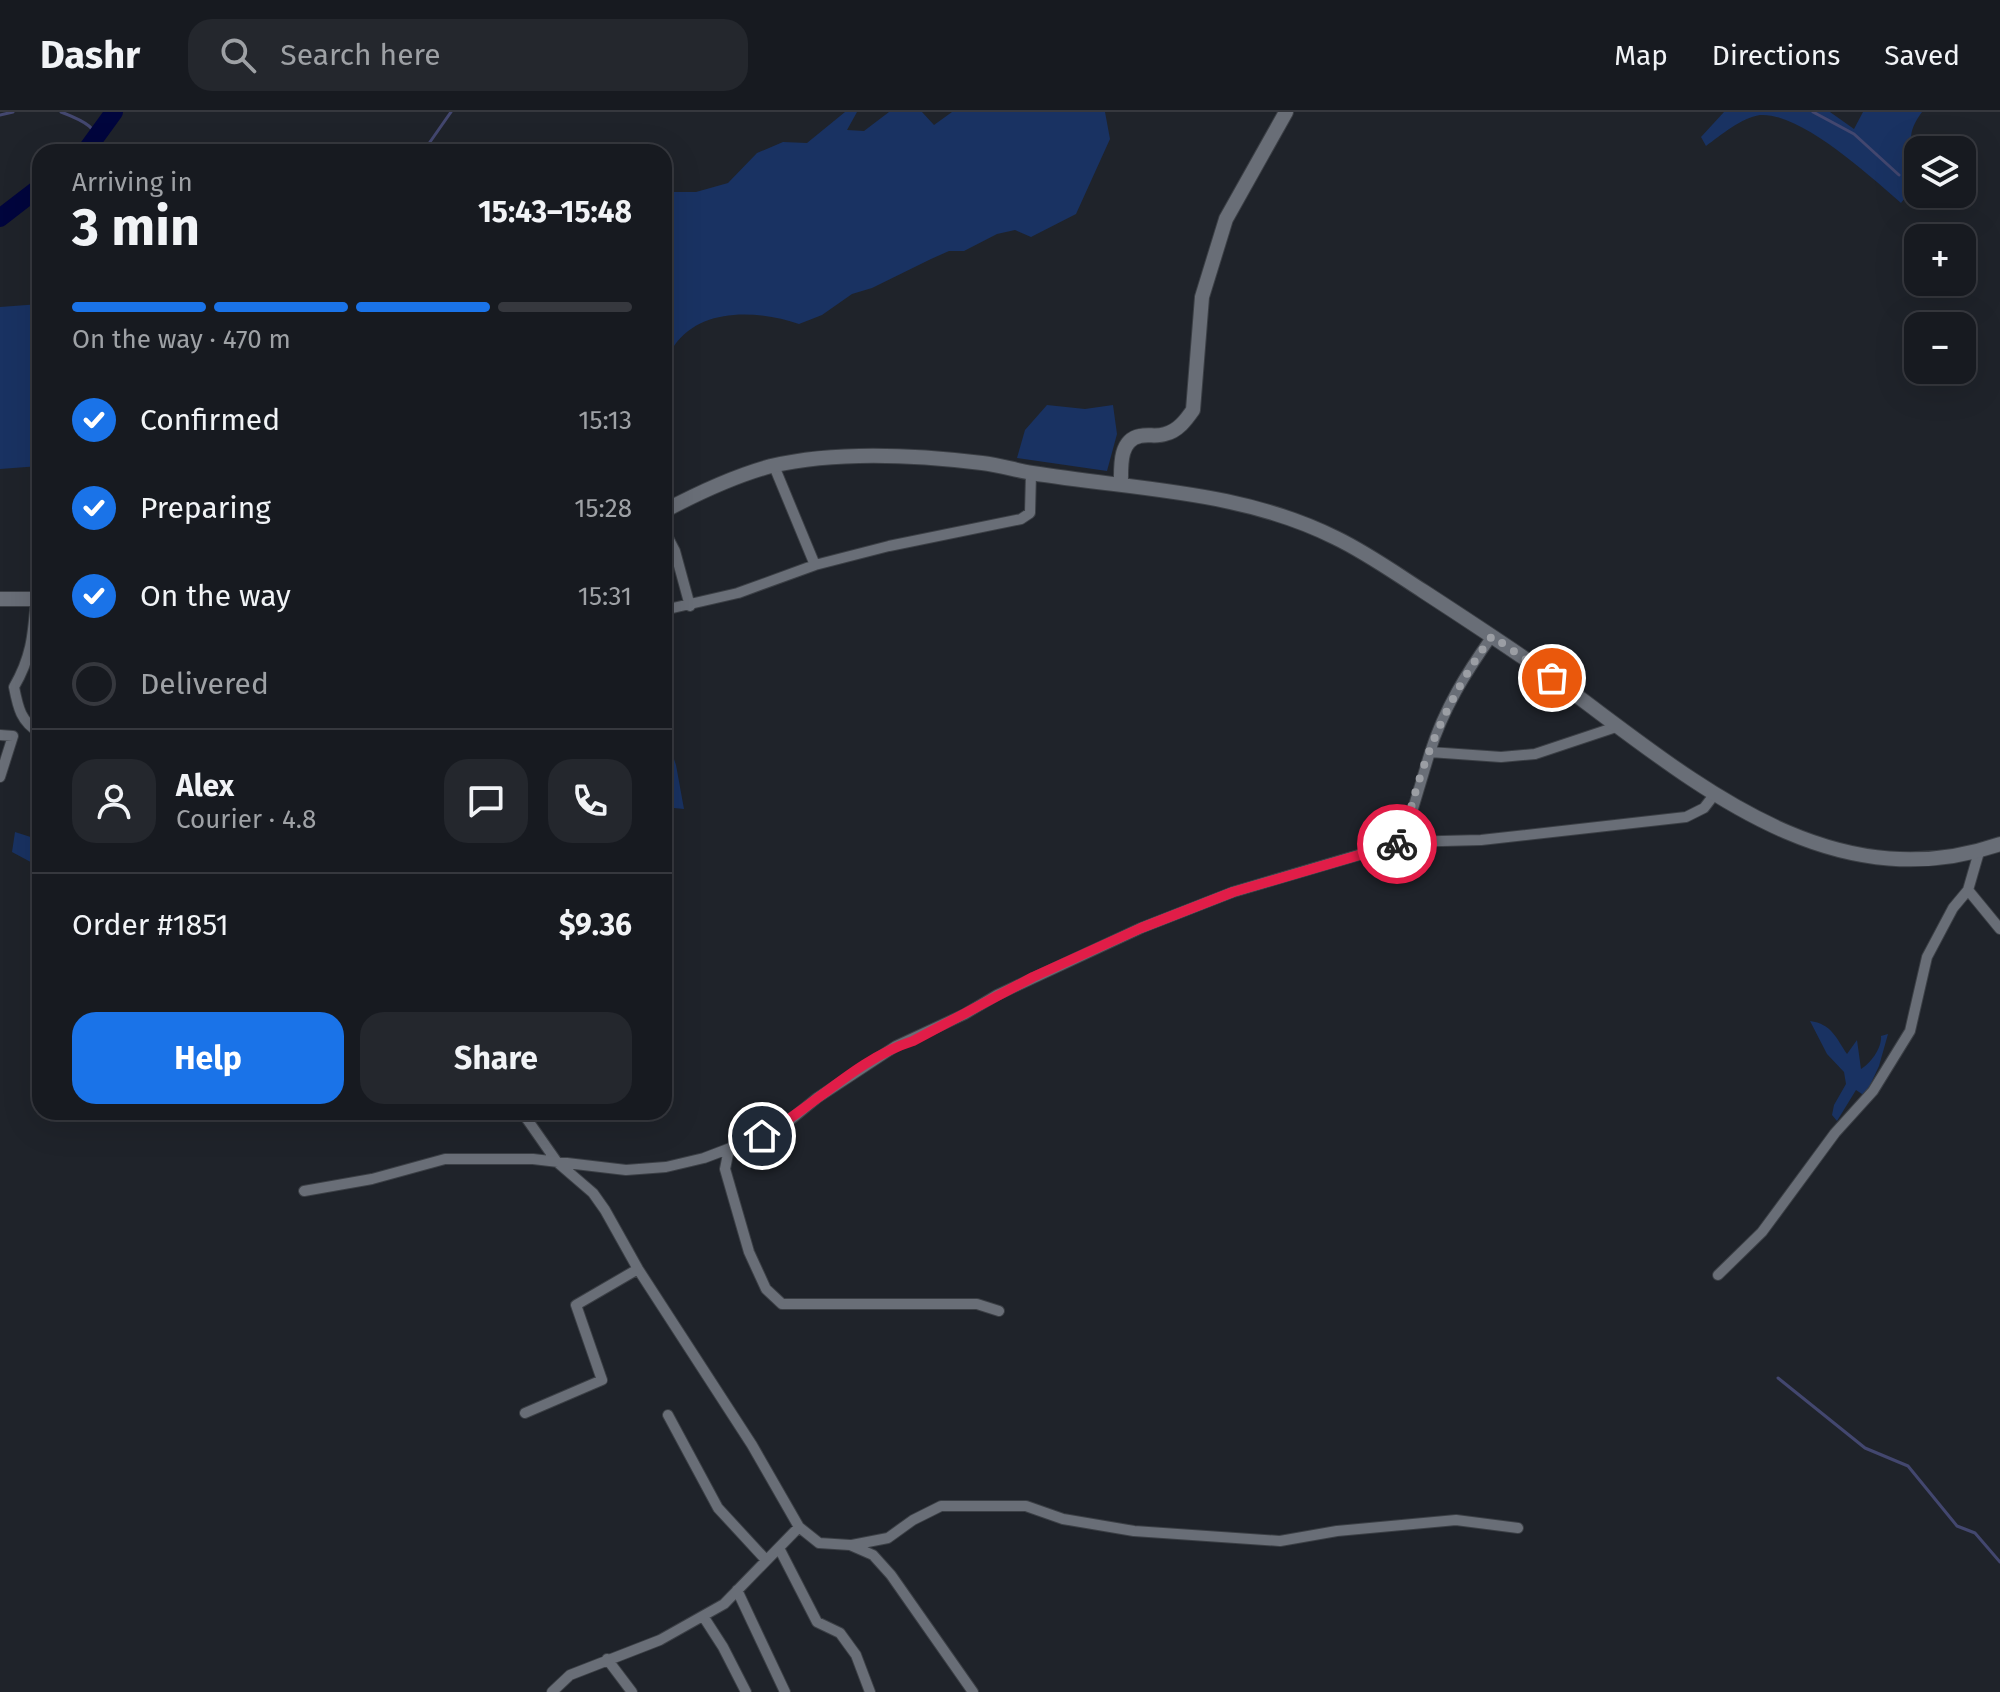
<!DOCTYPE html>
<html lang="en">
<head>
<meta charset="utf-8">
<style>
  body { margin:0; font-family:"Fira Sans",sans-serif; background:#24272d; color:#f1f3f6; height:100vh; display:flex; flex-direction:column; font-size:30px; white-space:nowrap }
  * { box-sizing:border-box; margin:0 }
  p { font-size:26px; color:#9ea1a5 }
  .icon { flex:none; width:44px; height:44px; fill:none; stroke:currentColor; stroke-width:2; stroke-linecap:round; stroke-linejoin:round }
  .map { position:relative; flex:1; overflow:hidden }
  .details { position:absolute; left:32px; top:32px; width:640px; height:976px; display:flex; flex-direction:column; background:#171a20; border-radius:24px; box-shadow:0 8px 32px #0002,0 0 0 2px #36383e }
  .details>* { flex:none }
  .fabs { position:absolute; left:1904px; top:24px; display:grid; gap:16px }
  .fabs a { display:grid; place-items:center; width:72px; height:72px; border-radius:16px; background:#171a20; box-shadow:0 8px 32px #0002,0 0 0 2px #36383e; font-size:40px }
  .pin { position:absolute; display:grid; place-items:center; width:68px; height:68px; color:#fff; margin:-34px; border:4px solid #fff; border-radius:50%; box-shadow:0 2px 8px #0007 }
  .courier { position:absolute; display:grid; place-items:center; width:80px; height:80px; margin:-40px; border:6px solid #e11d48; border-radius:50%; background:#fff; color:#222; box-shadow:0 2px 10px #0007 }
  .head em { font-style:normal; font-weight:700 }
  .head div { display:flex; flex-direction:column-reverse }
  .head { display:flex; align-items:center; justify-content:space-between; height:136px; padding:0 40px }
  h1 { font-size:52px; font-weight:700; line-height:60px }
  .bar { display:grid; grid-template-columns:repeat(4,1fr); gap:12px 8px; align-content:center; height:96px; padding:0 40px }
  .bar i { height:10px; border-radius:6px; background:#36383e }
  .bar .selected { background:#1a73e8 }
  .bar p { grid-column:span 4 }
  .line { display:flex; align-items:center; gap:20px; padding:0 40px; border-top:2px solid #36383e }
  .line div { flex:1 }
  .round { display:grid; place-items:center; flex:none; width:84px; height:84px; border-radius:24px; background:#24272d }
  ol { padding:0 40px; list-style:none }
  li { display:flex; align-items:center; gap:24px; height:88px }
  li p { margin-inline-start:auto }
  li .icon { padding:8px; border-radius:50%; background:#1a73e8; color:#fff; stroke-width:4 }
  li:last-child { color:#9ea1a5 }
  li i { width:44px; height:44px; border:4px solid #36383e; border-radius:50% }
  .primary-button { display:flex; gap:16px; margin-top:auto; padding:16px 40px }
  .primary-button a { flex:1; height:92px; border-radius:24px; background:#1a73e8; color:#fff; font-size:32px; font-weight:700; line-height:92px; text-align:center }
  .primary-button a+a { background:#24272d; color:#f1f3f6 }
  header { display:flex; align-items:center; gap:48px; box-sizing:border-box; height:112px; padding:0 40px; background:#171a20; border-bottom:2px solid #36383e }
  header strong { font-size:38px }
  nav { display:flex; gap:44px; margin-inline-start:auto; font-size:28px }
  .search { width:560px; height:72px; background:#24272d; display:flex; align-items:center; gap:20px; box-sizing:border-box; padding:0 28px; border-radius:24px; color:#9ea1a5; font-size:30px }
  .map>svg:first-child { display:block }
</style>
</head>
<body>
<header>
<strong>Dashr</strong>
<div class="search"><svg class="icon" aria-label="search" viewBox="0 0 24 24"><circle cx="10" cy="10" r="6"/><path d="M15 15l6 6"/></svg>Search here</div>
<nav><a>Map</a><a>Directions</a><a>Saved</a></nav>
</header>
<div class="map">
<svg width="2000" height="1580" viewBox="0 0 2000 1580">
  <rect width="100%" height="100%" fill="#1f232a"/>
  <path fill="#193262" d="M845,0H857L847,18L864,19L889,0H922L934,13L952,0H1105L1110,27L1076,102L1031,125L1015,118L997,122L964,139H949L931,147L872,176L852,182L822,203L799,212C757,198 701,195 674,234L664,236V80H696L728,71L757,41L783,30L807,31Z
    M1724,0H1830L1854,17L1863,0H1922C1898,32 1922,38 1918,63C1916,73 1907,83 1901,91C1872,66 1801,0 1760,3C1741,6 1721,23 1706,34L1701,25Z
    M40,192V354L0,357V195Z
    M1047,293L1085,297L1113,293L1117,322L1107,359L1017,346L1025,318Z
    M664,617L676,653L684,697L664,695Z
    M15,720L40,728V755L12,740Z
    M1810,909C1832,912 1836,926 1847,942L1857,928L1861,957C1871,951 1882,936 1881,924L1888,922L1879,954L1865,984L1856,978L1837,1009L1832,1003L1834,993L1846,972L1844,960L1827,942Z"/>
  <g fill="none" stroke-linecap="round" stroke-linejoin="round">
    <path stroke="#43476f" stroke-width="3" d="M61,0C85,9 97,15 105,40
      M1813,0L1854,22L1899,63
      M0,3L13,0
      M419,40H423L451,0
      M1778,1266L1865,1336L1908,1354L1957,1414L1975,1421L2000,1450"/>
    <path stroke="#00053d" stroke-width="18" d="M85,40L114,0
      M0,106L40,75"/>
    <defs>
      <path id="minor" d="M664,418L675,439L690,494
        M815,453L889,434L1021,407L1030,401L1031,361
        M36,487C33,522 32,544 14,575C18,596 21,610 40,621
        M664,498L738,481L815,453L774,354
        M0,623L13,624L0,665
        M1430,640C1444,596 1466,561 1492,524
        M1403,730L1430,640L1501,645L1535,642L1616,615
        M1968,778L2000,817
        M522,1000L557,1050L593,1081L605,1098L638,1157L752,1333L799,1415L819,1431L850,1433L873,1443L891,1463L973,1580
        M729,1037L725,1057L749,1140L766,1177L782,1192H977L999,1199
        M304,1079L372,1067L445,1047H533L626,1058L666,1055L704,1046L762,1024L789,1009L817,986L896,934L965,902L997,883L1141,816L1233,780L1403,730L1481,728L1686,705L1704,696L1714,683
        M1718,1163L1762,1120L1835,1021L1873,979L1910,919L1927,845L1953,796L1968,778L1979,740
        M525,1301L602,1268L576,1193L638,1157
        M668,1303L718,1396L766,1448
        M852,1433L888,1426L913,1408L941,1394H1026L1063,1407L1134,1419L1280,1429L1337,1419L1456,1408L1518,1416
        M779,1436L817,1510L840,1521L856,1543L870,1580
        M737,1478L785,1580
        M703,1504L723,1535L746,1580
        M607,1547L632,1580
        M552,1580L570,1563L660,1528L724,1492L799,1415"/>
      <path id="secondary" d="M1121,372C1121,355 1119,328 1140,324C1148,322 1157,325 1165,322C1178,319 1186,308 1193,298L1202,185L1226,107L1286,0
        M664,399C698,381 734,364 771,354C835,339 917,343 982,351C999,353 1015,358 1032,361C1136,378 1240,378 1336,426C1367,441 1395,461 1423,479C1466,507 1509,535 1550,564C1682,659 1823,793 2000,732
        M0,487H40"/>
    </defs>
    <use href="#minor" stroke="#3b3f45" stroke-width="12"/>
    <use href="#secondary" stroke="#3b3f45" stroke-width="16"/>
    <use href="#minor" stroke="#696e77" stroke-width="10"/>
    <use href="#secondary" stroke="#696e77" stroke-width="14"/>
  </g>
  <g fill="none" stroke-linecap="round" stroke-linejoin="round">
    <path stroke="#9b9ea4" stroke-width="8" stroke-dasharray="0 14.4" d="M1397,732L1403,730C1419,653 1446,588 1492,524L1552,566"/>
    <path stroke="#e11d48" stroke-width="10" d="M762,1024C813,996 856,947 913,929L1033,865L1141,816L1233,780L1397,732"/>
  </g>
</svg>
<div class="fabs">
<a><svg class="icon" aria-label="layers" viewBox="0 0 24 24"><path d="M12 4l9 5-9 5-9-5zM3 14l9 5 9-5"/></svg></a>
<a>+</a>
<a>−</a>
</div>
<div class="pin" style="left:1552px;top:566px;background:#ea580c"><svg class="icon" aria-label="bag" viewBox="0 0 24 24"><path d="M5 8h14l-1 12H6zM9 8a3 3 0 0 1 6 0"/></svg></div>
<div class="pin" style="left:762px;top:1024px;background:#1f2937"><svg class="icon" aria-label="home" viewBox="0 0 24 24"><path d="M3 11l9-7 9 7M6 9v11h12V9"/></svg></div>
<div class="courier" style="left:1397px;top:732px"><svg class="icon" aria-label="bike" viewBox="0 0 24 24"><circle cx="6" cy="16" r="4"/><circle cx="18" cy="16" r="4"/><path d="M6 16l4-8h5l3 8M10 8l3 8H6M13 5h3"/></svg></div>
<section class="details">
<div class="head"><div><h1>3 min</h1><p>Arriving in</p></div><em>15:43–15:48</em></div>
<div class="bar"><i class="selected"></i><i class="selected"></i><i class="selected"></i><i></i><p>On the way · 470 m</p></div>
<ol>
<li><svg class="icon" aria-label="check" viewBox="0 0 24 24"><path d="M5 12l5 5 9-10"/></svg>Confirmed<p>15:13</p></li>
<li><svg class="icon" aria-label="check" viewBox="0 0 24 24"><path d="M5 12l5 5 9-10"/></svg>Preparing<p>15:28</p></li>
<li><svg class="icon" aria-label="check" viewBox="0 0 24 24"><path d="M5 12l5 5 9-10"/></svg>On the way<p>15:31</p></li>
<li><i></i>Delivered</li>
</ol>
<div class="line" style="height:144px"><a class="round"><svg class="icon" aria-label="person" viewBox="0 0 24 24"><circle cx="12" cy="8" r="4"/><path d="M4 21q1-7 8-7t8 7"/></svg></a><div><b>Alex</b><p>Courier · 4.8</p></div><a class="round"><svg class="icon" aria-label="chat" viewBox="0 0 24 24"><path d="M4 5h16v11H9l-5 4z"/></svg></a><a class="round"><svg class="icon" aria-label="phone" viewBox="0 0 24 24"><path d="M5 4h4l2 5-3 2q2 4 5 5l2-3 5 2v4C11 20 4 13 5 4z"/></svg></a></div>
<div class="line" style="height:104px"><div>Order #1851</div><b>$9.36</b></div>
<div class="primary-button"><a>Help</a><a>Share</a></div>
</section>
</div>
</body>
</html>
